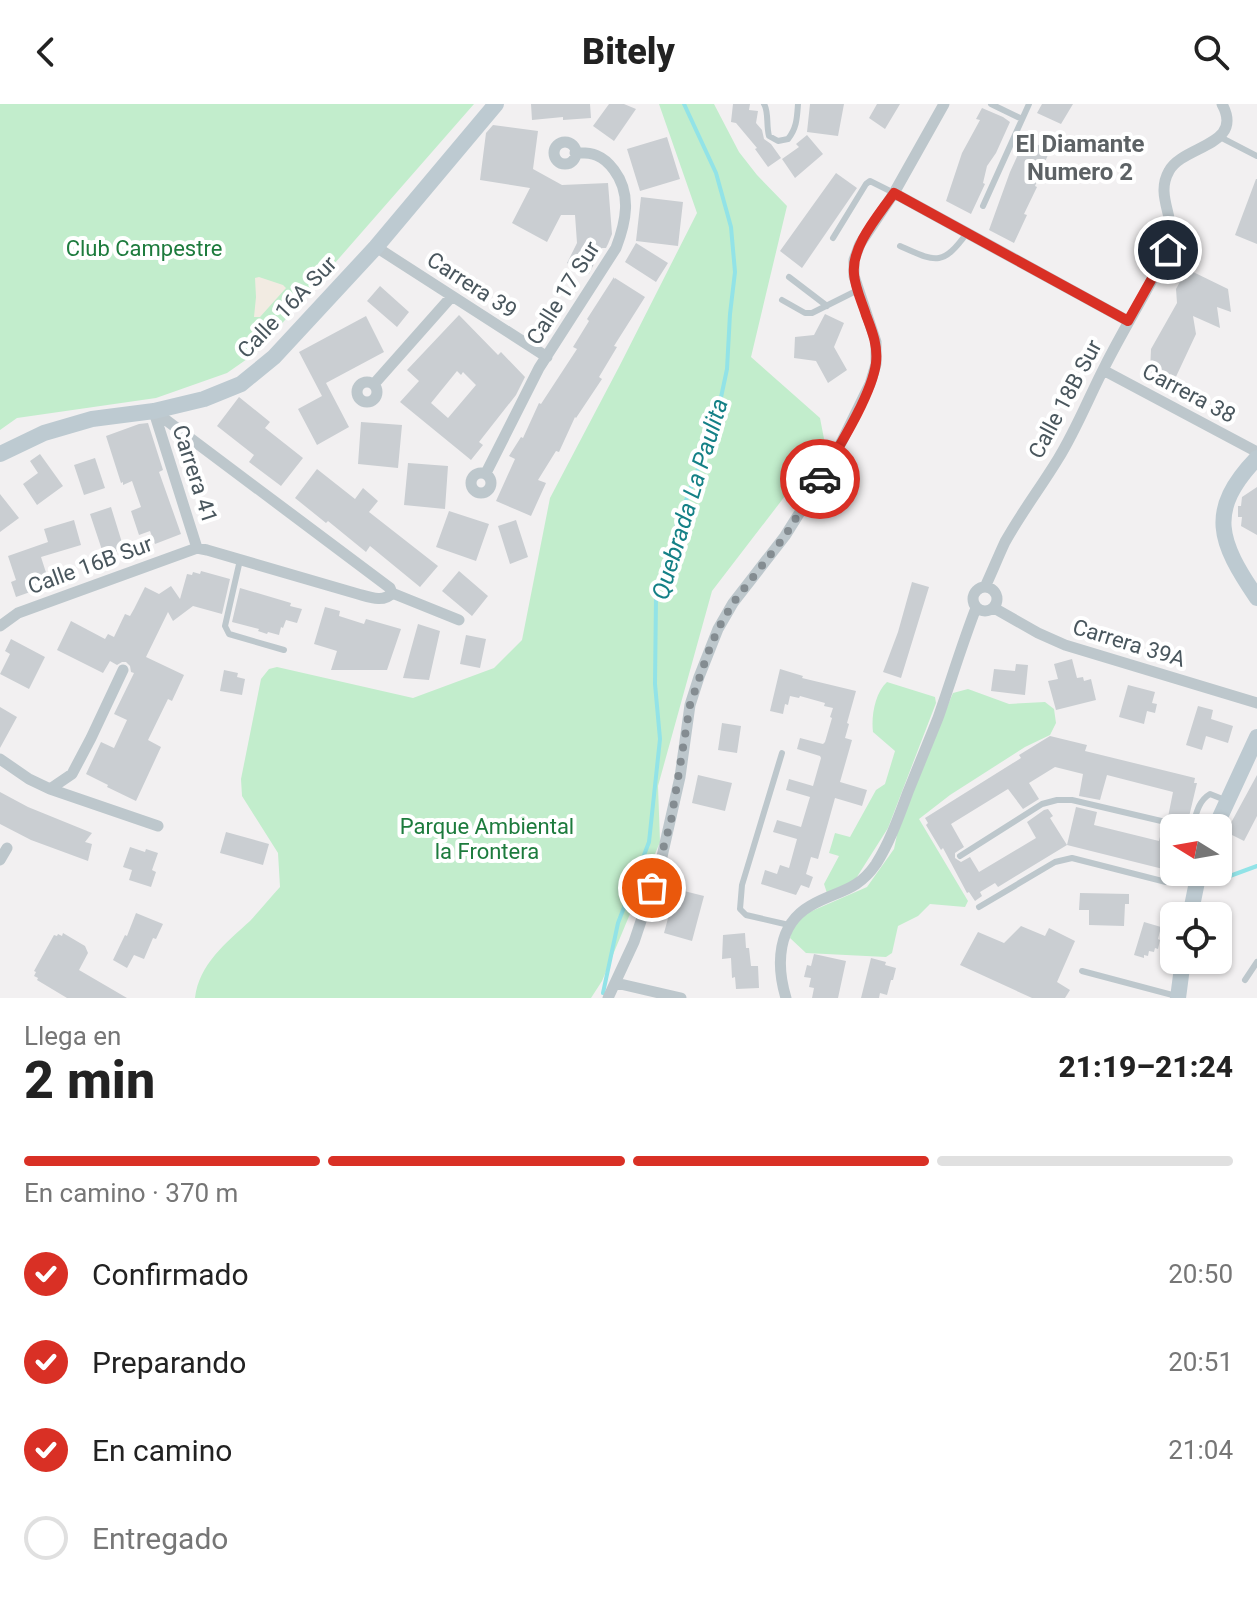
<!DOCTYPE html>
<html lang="es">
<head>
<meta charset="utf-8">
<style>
  body { margin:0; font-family:Roboto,sans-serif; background:#f2f2f2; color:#222; height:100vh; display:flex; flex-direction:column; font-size:30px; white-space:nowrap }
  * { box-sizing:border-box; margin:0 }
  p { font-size:26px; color:#767676 }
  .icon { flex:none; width:44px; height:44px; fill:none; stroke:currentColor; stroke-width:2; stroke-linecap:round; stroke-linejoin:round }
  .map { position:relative; height:894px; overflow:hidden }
  .panel { display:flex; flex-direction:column; background:#fff; flex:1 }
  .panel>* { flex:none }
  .needle { width:52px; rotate:281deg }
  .fabs { position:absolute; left:1160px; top:710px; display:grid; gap:16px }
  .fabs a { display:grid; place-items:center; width:72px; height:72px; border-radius:12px; background:#fff; box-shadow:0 2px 6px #0004; font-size:40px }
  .pin { position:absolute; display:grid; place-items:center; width:68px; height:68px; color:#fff; margin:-34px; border:4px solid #fff; border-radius:50%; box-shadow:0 2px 8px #0007 }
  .courier { position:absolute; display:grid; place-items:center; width:80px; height:80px; margin:-40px; border:6px solid #d93025; border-radius:50%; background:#fff; color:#222; box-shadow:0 2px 10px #0007 }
  .headline em { font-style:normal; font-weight:800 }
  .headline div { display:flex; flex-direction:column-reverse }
  .headline { display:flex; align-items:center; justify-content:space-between; height:136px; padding:0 24px }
  h1 { font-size:52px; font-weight:800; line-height:60px }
  .bar { display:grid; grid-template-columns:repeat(4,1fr); gap:12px 8px; align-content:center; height:96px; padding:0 24px }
  .bar i { height:10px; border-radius:6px; background:#e0e0e0 }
  .bar .active { background:#d93025 }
  .bar p { grid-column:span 4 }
  ol { padding:0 24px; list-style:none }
  li { display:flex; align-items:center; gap:24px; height:88px }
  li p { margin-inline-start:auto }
  li .icon { padding:8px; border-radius:50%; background:#d93025; color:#fff; stroke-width:4 }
  li:last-child { color:#767676 }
  li i { width:44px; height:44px; border:4px solid #e0e0e0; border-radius:50% }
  header { display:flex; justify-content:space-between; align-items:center; height:104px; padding:0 24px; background:#fff; font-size:36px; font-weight:800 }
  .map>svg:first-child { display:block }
</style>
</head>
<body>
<header><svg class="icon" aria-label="back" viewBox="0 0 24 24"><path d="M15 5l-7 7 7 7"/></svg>Bitely<svg class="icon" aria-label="search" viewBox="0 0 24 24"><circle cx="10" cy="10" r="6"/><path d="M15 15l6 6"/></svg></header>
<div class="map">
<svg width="1257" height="894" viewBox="0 0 1257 894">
  <rect width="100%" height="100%" fill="#f2f0f1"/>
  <path fill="#c2edcc" d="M0,0H474L257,248L227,269L156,294L17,314L0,326Z
    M659,0H714L739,48L757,71L787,102L751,253L820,314L825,340L712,487L658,682L660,738L602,877L591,894H195C199,860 226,839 250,817C260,806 270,794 280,783L278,749L242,692L241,675L261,575L269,565L277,563L413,594L494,564L522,536L550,394L620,261L697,109Z
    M887,578L935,593L936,599L888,724L855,776L827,789L824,780L839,752L829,749L835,729L850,733L876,686L885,680L895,647L873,628C871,612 875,589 887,578Z
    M968,585L1009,600L1045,598L1054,605L1056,619L1050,631L1025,643L950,691L919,715L968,797L965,803L930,800L918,812L898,822L892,849L886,853L806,849L790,834L793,821L805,810L867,783L894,745L901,712L953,589Z"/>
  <path fill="#f2ebe2" d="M259,173L283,181L286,184L260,213H254L256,193L255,174Z"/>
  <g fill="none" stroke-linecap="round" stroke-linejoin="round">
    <path stroke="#92e3e7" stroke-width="4" d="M1219,776L1257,762
      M603,889L618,819L649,738L660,635L655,580L656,493L673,431L716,317L727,265L730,210L735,168L731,123L716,69L684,0"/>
  </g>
  <path fill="#caced2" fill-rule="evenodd" d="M531,0H590L591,14L563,16V13L532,16Z
    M609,0H624L636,5L614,37L593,22Z
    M733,0H750L749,6L758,7L756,19L762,26L764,35L771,40L781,54L768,63L755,45L757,44L736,19L731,18Z
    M810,0H844L838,32L807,28Z
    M877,0H900L885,25L869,14Z
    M1042,0H1073L1061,20L1037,9Z
    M982,4L1003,13L1010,18L996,49L987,62L983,79L985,80L971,110L946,97L962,49L980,16L976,15Z
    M493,21L538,27L533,65L562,81L608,79L612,130L608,140L606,144H602L589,170L567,159L577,139L575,111H561L547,138L512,119L530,84L480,76L486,29Z
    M807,31L823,50L795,74L782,55L799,43L796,40Z
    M667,33L680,75L640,87L627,45Z
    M1025,35L1050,46L1035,82L1037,83L1024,110L1027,111L1014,139L989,126L1010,68Z
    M836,69L857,84L802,164L780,147Z
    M1256,75H1257V140L1235,131Z
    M641,93L683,98L678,142L636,137Z
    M636,139L668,159L656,178L625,158Z
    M1187,165L1228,185L1231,208L1217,203L1220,224L1193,212L1196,230L1174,277L1150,268L1151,245L1177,199L1176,185Z
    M614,173V175L615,174L645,193L614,242L617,243L599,273L602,275L576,314L575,313L559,348L556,347L538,376L546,379L531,412L496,397L515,355L509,352L521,333L523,334L539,299L541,300L577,245L573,243L589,217L587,215Z
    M380,182L409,208L397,223L367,197Z
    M825,210L844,219L834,243L847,266L828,279L816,257L794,254L795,233L814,231Z
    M459,211L498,251L501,248L525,273L516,291L479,338L483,341L471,356L400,298L419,277L407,266ZM457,267L461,271L463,268L476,281L448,314L431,299Z
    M366,212L384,248L326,279L349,323L317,341L298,305L322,292L299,248Z
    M239,293L270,318L265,324L303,354L281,382L249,358L254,351L217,322Z
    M361,318L402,321L398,364L358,360Z
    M148,319L163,366L159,368L181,430L155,440L150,427L139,431L131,407L141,403L132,377L123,381V378L121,379L106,332L139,320Z
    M40,350L63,382L37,401L23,380L38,369L30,357Z
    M95,354L105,384L84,391L74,361Z
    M408,359L448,362L445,405L404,401Z
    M317,365L355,395L363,384L378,397L369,408L438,462L420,483L370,442L366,448L328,417L326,419L295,394Z
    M1257,383V431L1241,422L1242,413H1238V402H1241L1242,393Z
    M0,390L19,414L0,428Z
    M111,403L124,445L104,452L90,410Z
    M449,407L489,420L476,457L436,443Z
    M74,416L81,441L41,453L50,481L16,493L11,478L16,476L8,452L48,438L44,425Z
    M516,416L528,453L510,460L498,422Z
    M201,467L230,475L222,510L193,502L173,517L168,508L146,553L184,571L172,597L168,595L148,636L161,643L136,697L107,683L108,681L86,670L101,638L114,644L127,616L114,610L134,569L131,568L130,562L126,558H122L117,561L110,557L103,569L57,546L71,517L105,535L108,530L114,533L125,510L130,512L134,505L145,483L159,490L171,482L180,495L187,470L192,471L193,468L200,470Z
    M459,467L488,492L472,512L442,487Z
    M912,478L929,483L901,574L883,568L898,528Z
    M240,484L291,499L290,502L302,505L297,519L286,516L283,524L281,523L279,531L268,528L267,530L258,527L259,525L232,518Z
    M325,503L340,507L339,512L364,520L366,515L401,525L387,566H331L337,547L314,540Z
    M418,520L440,527L429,576L403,574Z
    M466,531L486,535L480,564L460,560Z
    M11,535L45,553L29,585L0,570L10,550L5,547Z
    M1072,555L1077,574L1083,573L1084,577L1091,575L1096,596L1056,606L1048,577L1058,575L1054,560Z
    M1016,560L1028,561L1025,591L991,587L994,565L1015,567Z
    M780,565L803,572L802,574L856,587L847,619L849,620L845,634L852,636L840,678L867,686L862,702L835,694L818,755L811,753L806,770L813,773L809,784L801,781L796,791L761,780L765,766L777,770L780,761L789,764L797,735L773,728L777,716L801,723L810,693L786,686L789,675L813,682L821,654L820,652L797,645L800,634L823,640L825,638L832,614L830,613L833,604L824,602L825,599L800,592L799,594L790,592L788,601L785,600L783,610L770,607Z
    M224,566L238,569L237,573L245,575L242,591L220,587Z
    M1128,581L1155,588L1152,599L1157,600L1155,609L1147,607L1144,620L1119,613Z
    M1198,602L1213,606L1211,615L1233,622L1228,639L1206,632L1202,646L1186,641Z
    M0,603L17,613L0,644Z
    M722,619L741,622L737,649L718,646Z
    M1050,632L1087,641L1085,647L1195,674L1194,679H1197L1188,717L1168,713L1173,688L1107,671L1100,696L1079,692L1083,670L1055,663L1029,679L1039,695L1023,705L1008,685L951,720L964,743L955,749V754L961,758L970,753L979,768L1036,734L1027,718L1044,706L1048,705L1053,712L1050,714L1067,741L998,783L995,779L980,788L982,792L975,797L969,788L967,789L943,744L941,746L926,721L928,719L925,714L1021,654L1019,651Z
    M698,671L732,679L725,707L692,699Z
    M1257,671V712L1244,737L1226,728Z
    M0,688L28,703L92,729L85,738L92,740L88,757L31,736L0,720Z
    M1076,703L1097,708L1094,721L1159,737L1162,724L1174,726V755L1171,767L1067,741Z
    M226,728L269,740L263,761L220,749Z
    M130,743L145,748L146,745L158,749L152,766L156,768L151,783L129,776L132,766L123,763Z
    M676,785L704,792L692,837L664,829Z
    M1080,789L1129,790V800H1125L1124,822L1089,821V806H1079Z
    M136,809L163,820L156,835L153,834L144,855L134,851L127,864L113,856L125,831L127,832Z
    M1144,818L1161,823L1158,835L1160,836L1158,845L1155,844L1154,848L1149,847L1148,852L1144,851V854L1134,851Z
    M1021,822L1045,832L1049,824L1075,837L1057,878L1070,886L1065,894H1032L960,861L978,828L1004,839Z
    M63,829L85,842L88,849L79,866L127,894H67L37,876L38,874L34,872L36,868L34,867L54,831L57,832L58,830L62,832Z
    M745,829L746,844H749L751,862H758L759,884L736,885L735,873L732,874L731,854L722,855L723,831Z
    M814,850L846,857L838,894H812L814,884L809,883L811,874L804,873L807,861L811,862Z
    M871,854L886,858L885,861L896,864L893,876H891L887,891L880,889L879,894H861Z"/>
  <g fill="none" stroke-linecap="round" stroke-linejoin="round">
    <path stroke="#bdc7cc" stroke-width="6" d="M764,0C769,8 766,21 769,32L778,37L788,35C797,24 797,13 798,0
      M991,0L1022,15
      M1220,33L1257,52
      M983,102L1029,0
      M833,134L866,80L870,77L894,89
      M900,142C936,158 942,163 967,129
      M789,173L827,202
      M782,196L805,209H812L858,186
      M240,456L225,522L229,530L284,546
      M782,649L742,781L740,805L746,811L789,821
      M1192,724C1196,711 1198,697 1210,690L1225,696
      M960,752L1042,700L1057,696H1072L1191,724
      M979,803L1055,758L1072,754L1166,778C1176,778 1178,777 1182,768
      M1082,867L1176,892
      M1245,876L1257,858"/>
    <path stroke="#bdc7cc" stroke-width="11" d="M554 49a11 11 0 1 1 22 0a11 11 0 1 1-22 0Z
      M894,89L1128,217
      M376,143L547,253
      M1103,266L1257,348
      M357 288a10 10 0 1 1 20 0a10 10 0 1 1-20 0Z
      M374,280L452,192
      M154,307L390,484L392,489L459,516
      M154,308L197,444
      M471 379a10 10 0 1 1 20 0a10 10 0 1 1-20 0Z
      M486,369L539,264L616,144C626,118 632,90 614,66C603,51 592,48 575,49
      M973 495a12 12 0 1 1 24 0a12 12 0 1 1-24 0Z
      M985,483C992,468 998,453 1005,438C1021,409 1041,383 1058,355C1076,326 1089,293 1105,262C1124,224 1147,188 1166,149C1182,119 1153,95 1169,67C1183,41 1245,42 1222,0
      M994,504L1038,529L1065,541L1257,599
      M0,522L18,509L197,444L207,446L358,490C369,493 384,499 392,489
      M0,655L29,675L50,685L72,670L91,634L123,566
      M50,685L158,722
      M0,756L7,744
      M616,879L681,894
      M608,894L634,838L661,757L680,673L690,601L699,573L718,525L733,499L785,432L812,389L842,337L870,280L876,260V238L854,172V156L860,140L894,89L944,0
      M786,894C776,861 777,821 810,802C837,786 856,789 876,760C890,738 899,712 908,688C918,663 928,639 938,614C951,577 962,540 976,504"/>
    <path stroke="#bdcad1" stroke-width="16" d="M0,350L44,329L92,315L154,307L204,295L241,280L274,253L376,143L496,0
      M1257,354C1206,407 1219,438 1257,494
      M1215,724L1257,633
      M1190,812L1199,768
      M1178,894L1183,856"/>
  </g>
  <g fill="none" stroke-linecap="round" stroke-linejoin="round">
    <path stroke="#848c91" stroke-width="8" stroke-dasharray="0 14.4" d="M652,784L671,717L690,601L708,549L718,525L733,499L785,432L820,375"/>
    <path stroke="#d93025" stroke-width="10" d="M820,375C837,346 872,291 876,259C878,241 872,227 866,211C862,198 855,184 854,170C851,142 879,111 894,89L1128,217L1168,146"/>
  </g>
  <g text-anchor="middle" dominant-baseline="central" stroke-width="8" stroke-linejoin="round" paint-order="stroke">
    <g font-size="22" fill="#1d7b3d" stroke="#fff">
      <text x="144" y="144">Club Campestre</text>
      <text x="487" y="722">Parque Ambiental<tspan x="487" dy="25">la Frontera</tspan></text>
    </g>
    <g font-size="22" fill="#49565d" stroke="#fff">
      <text transform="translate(472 181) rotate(33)">Carrera 39</text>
      <text transform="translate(563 189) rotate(-58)">Calle 17 Sur</text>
      <text transform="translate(287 203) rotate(-46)">Calle 16A Sur</text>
      <text transform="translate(1189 289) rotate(28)">Carrera 38</text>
      <text transform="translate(1065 295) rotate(-62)">Calle 18B Sur</text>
      <text transform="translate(195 370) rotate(72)">Carrera 41</text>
      <text transform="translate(90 461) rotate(-20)">Calle 16B Sur</text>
      <text transform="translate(1129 539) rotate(17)">Carrera 39A</text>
    </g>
    <g font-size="24" font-weight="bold" fill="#5d6265" stroke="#fff">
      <text x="1080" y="40">El Diamante<tspan x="1080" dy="28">Numero 2</tspan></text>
    </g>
    <g font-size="24" font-style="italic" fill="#148086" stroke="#fff">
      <text transform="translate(690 395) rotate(-73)">Quebrada La Paulita</text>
    </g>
  </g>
</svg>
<div class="fabs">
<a><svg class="needle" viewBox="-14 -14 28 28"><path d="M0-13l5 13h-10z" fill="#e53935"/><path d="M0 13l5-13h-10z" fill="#767676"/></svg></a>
<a><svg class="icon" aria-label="locate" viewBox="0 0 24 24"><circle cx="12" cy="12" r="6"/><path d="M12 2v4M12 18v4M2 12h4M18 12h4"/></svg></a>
</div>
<div class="pin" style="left:652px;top:784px;background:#ea580c"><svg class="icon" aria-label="bag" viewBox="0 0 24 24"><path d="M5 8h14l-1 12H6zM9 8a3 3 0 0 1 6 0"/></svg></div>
<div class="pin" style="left:1168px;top:146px;background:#1f2937"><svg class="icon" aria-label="home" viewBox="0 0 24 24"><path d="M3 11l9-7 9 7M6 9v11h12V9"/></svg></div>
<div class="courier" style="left:820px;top:375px"><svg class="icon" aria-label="car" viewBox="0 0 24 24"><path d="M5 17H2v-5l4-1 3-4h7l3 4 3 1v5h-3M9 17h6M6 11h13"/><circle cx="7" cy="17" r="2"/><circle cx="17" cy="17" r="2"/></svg></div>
</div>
<section class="panel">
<div class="headline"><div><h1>2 min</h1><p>Llega en</p></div><em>21:19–21:24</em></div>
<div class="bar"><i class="active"></i><i class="active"></i><i class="active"></i><i></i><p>En camino · 370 m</p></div>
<ol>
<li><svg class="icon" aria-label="check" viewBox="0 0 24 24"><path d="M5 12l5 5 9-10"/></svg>Confirmado<p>20:50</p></li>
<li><svg class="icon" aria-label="check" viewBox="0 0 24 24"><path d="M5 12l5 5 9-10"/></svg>Preparando<p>20:51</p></li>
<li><svg class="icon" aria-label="check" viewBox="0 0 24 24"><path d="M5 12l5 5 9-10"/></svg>En camino<p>21:04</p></li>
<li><i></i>Entregado</li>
</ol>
</section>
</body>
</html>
